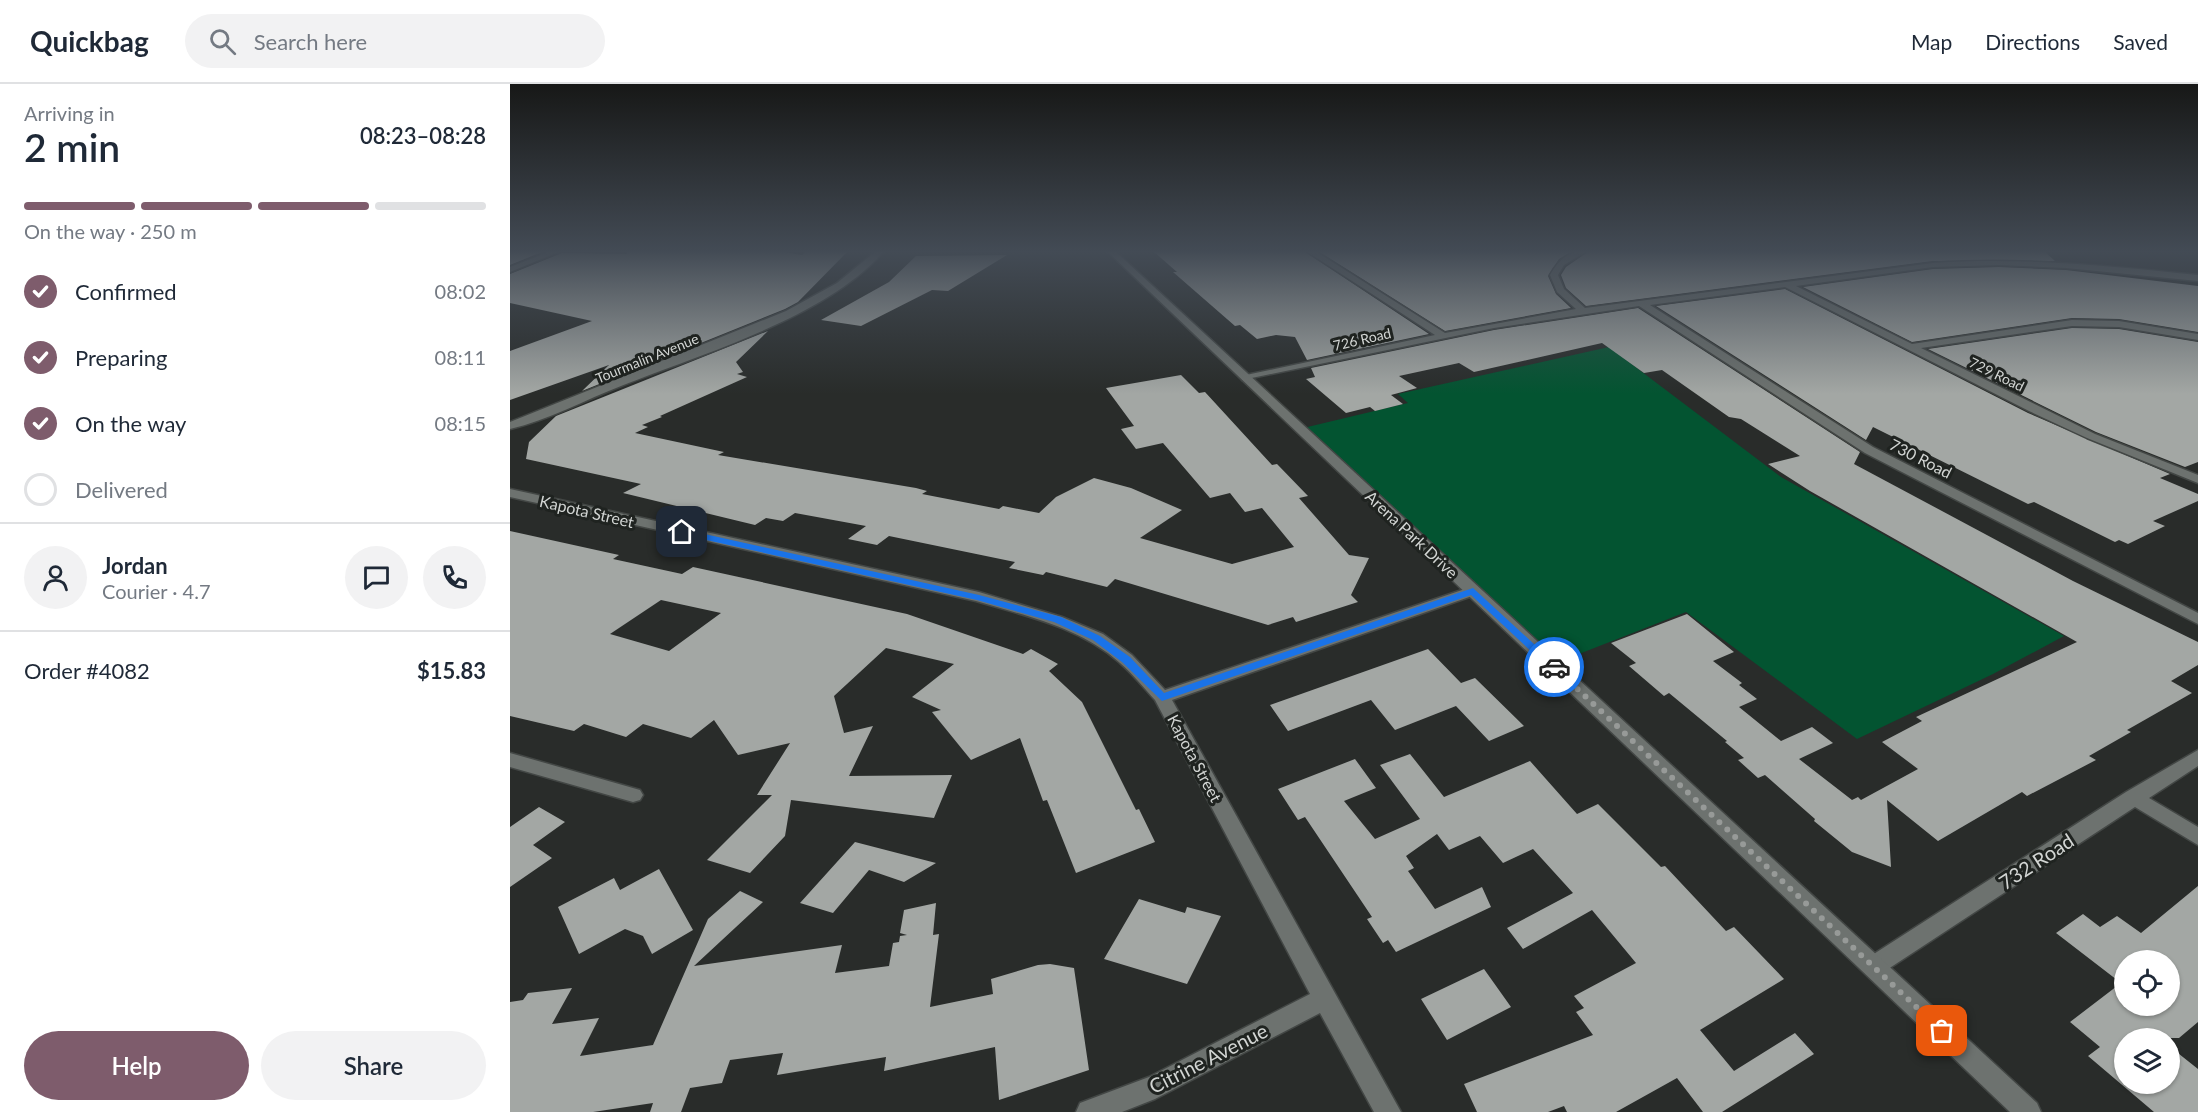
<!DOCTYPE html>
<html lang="en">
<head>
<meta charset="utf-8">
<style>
  body { margin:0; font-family:Lato,sans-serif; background:#f2f2f3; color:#1f2937; height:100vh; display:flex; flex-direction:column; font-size:22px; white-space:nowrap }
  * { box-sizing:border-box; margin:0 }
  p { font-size:20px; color:#747a83 }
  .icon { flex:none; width:33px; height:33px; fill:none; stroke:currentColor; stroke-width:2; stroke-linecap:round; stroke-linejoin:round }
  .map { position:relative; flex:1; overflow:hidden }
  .drawer { display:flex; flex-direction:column; background:#fff; width:510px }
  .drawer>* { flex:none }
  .fabs { position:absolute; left:1604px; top:866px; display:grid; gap:12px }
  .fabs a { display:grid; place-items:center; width:66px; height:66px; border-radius:50%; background:#fff; box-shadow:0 2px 4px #0004; font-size:30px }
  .pin { position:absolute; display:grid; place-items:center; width:51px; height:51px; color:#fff; margin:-26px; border-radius:12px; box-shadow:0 3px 9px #0006 }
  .courier { position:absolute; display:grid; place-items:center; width:60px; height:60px; margin:-30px; border:4px solid #1a73e8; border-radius:50%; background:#fff; color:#222; box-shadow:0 2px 8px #0007 }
  .headline em { font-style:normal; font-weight:600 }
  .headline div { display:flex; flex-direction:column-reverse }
  .headline { display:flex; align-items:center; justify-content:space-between; height:102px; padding:0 24px }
  h1 { font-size:39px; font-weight:600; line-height:45px }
  .bar { display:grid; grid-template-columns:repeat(4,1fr); gap:9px 6px; align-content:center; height:72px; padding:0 24px }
  .bar i { height:8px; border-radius:4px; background:#e0e1e3 }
  .bar .current { background:#7e5c6c }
  .bar p { grid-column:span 4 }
  .line { display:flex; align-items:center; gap:15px; padding:0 24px; border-top:2px solid #e0e1e3 }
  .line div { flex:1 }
  .round { display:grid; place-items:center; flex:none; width:63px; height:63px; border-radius:32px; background:#f2f2f3 }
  ol { padding:0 24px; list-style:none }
  li { display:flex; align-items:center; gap:18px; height:66px }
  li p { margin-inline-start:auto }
  li .icon { padding:6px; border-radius:50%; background:#7e5c6c; color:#fff; stroke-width:4 }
  li:last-child { color:#747a83 }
  li i { width:33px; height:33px; border:3px solid #e0e1e3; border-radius:50% }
  .primary-button { display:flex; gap:12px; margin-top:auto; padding:12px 24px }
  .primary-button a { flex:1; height:69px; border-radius:36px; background:#7e5c6c; color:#fff; font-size:24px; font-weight:600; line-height:69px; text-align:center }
  .primary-button a+a { background:#f2f2f3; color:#1f2937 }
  header { display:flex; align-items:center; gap:36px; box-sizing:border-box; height:84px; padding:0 30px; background:#fff; border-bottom:2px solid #e0e1e3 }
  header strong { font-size:28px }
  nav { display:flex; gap:33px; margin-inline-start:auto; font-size:21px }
  .search { width:420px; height:54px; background:#f2f2f3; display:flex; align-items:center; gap:15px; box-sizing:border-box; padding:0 21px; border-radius:33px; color:#747a83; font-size:22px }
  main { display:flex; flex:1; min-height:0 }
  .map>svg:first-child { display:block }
</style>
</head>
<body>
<header>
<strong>Quickbag</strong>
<div class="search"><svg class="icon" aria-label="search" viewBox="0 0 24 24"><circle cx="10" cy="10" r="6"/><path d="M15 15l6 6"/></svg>Search here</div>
<nav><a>Map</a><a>Directions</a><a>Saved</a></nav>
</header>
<main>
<section class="drawer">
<div class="headline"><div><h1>2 min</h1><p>Arriving in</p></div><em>08:23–08:28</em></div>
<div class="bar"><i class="current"></i><i class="current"></i><i class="current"></i><i></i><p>On the way · 250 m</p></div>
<ol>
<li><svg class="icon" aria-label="check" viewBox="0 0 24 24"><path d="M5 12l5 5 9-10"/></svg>Confirmed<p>08:02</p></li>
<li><svg class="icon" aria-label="check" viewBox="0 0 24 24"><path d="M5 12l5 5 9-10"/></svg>Preparing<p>08:11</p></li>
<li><svg class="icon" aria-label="check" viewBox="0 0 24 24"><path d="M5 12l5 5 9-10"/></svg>On the way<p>08:15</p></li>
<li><i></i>Delivered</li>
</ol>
<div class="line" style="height:108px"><a class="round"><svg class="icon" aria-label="person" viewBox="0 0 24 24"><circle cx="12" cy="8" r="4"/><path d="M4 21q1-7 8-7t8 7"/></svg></a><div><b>Jordan</b><p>Courier · 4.7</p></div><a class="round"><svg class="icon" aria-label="chat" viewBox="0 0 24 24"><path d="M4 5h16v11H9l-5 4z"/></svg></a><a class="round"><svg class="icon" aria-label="phone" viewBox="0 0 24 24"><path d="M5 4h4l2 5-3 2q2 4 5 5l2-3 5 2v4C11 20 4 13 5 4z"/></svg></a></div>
<div class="line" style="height:78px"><div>Order #4082</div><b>$15.83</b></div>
<div class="primary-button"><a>Help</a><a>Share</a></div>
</section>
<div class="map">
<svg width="1688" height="1028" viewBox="0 0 1688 1028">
  <rect width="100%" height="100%" fill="#292c2a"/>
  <path fill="#035431" d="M1099,263L1271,393L1554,552L1483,590L1347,655L1176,528L1041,581L789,345L898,319L888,310Z"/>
  <path fill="#a3a7a4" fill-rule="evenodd" d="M0,167L32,168L0,181Z
    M118,167H267L292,171L297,167H338L288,218L275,225L72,307L99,281L0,316V267L82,237L0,219V190L52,169L117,170Z
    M643,167H794L919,250L797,276L785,253L766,251L747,255L730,241L725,242L663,188H667Z
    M808,167H1063L1049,175L1038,192L1046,210L1061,224L935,247Z
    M1079,167H1534L1545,177H1423L1076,222L1056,204L1051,191L1056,183Z
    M497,171L438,207L422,206L351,242L311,236L379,198L406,172Z
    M1489,183L1556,186L1688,202V248L1609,235L1562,234L1402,258L1293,203L1423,185Z
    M1275,205L1518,329L1660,390L1650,394L1688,410V417L1643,437L1655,442L1618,460L1609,456L1605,458L1524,418L1518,420L1363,343L1356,356L1146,222Z
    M1128,224L1350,368L1344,380L1563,497L1688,558V581L1661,597L1682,609L1617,646L1621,648L1579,672L1586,676L1517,712L1512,708L1428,757L1377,716L1381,783L1342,768L1304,737L1305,735L1255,691L1248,694L1228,676L1234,674L1215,658L1217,657L1159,609L1154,612L1119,582L1126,579L1101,559L1177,530L1224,568L1203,577L1232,599L1229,601L1247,615L1229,623L1271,657L1302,643L1323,659L1289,675L1342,716L1348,713L1351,716L1408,685L1372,658L1412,637L1406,633L1567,558L1300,407L1258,380L1290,372L1231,335L1219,333L1152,286L1134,289L1092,259L964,288L949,279L889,292L907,304L881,311L893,320L865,327L860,323L836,329L796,295L805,293L801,284L984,246Z
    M1562,244L1609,245L1688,258V378L1675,383L1586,348L1418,265Z
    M258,247L226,278L233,288L227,290L237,293L150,332L152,333L132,341L138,343L125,349L214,368L208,371L406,404L417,407L412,410L489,425L493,422L529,429L546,413L584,394L621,404L672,426L630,454L722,480L784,463L752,424L735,428L720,409L700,414L653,359L626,365L611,345L624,342L596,304L671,291L689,309L695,308L762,381L767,380L798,412L789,414L839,471L859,474L841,511L848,518L786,538L783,533L758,541L605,495L597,503L536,488L533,491L499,484L505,478L379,452L367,461L338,455L356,442L285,429L273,437L256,434L245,441L113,409L131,400L16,375L19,358L46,332Z
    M0,447L109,471L103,475L172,490L183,483L397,530L513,570L521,565L548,580L539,587L572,618L626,726L629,725L645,758L566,789L537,716L533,717L510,654L461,676L422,628L431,626L402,613L444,580L376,564L324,612L334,649L363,642L339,692L442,691L424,734L281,716L275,752L240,789L197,776L262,711H247L280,659L228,671L204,636L181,654L133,640L116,653L74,640L64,647L0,632ZM151,516L211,529L159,567L100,550Z
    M918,565L951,599L965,594L1014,642L979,657L946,622L885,646L861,616L778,647L760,621Z
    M900,670L934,713L1020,677L1067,730L1088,720L1151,783L1155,782L1216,847L1224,843L1274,895L1190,946L1224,987L1285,949L1304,970L1212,1028H1193L1167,994L1106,1028H1057L1054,1022L1038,1028H967L954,1000L1083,951L1066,928L1074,924L1064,912L1126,879L1082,826L1013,865L997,844L1063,809L1023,765L993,779L970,752L939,766L927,750L896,772L904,784L898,787L925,825L972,803L981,823L886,868L878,856L873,859L857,835L862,833L795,733L788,736L768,705L845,675L866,704L834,717L865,755L910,735L870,681Z
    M29,723L55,738L23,761L42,774L0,803V743Z
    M345,758L426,779L394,798L359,786L323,829L290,819Z
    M149,785L183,846L142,870L133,852L115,845L69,870L48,823L104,794L110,806Z
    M1688,802V938L1669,954H1614V999H1659V962L1688,985V1028H1644L1578,972L1590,963L1560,938L1611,899L1546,849L1573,830L1590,843L1607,832L1631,849ZM1614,876H1659V921H1614Z
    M230,807L253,818L184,882L332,861L325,889L379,882L383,859L389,858L390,852L397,851L390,849L394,826L426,819L423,851L429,850L420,923L483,910L481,895L528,881L540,880L564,884L579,986L489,1016L485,963L374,987L376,973L267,991L273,969L220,976L212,999L180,1004L171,1028H140L143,1019L83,1028H0V918L13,916L18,909L62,904L42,940L89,934L70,972L143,961L198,835Z
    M629,815L675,829L677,823L711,832L677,900L594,875Z
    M974,885L1001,923L937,956L911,915Z"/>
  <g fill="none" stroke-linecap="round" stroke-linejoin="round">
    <defs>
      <path id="minor" d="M41,167H51L0,188V183Z
        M366,167H374C318,233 191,270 111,302C75,316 38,336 0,345V338L276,227L327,199Z
        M796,167H805L935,249L1066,225L1047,208L1040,191C1048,177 1060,165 1077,167L1054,181L1048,191L1054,205L1075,224L1423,179C1512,173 1600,182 1688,191V197L1556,184L1489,181L1423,183L1286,202L1402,260L1562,236L1609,237L1688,250V256L1609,243L1562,242L1411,264L1585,350L1688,391V399L1577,354L1519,327L1275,203L1140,221L1363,363L1688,529V540L1355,369L1129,222L984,244L732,296V292L736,291L925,251Z
        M0,405L469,508L552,533L593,550L622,571L655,606L958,504H968L970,507L968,510L662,616L891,1028H864L810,929L645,1015L612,1028H566L570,1019L639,993L800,910L645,616C634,604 623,590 610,579C570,543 516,532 466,517L0,413Z
        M1688,666V682L1639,714L1688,743V761L1625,723L1372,889L1364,892L1356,889L1353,882L1356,875L1616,708Z
        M0,669L123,704L130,706L133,711L130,716L123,718L0,683Z"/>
      <path id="tertiary" d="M597,167H605L1527,1019L1531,1028H1500Z"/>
    </defs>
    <use href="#minor" stroke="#434745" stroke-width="3"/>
    <use href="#tertiary" stroke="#434745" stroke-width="3"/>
    <use href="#minor" fill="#6d726f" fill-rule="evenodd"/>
    <use href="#tertiary" fill="#6d726f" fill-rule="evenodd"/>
  </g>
  <linearGradient id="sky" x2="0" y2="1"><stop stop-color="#171817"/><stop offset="0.54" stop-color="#434b55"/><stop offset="1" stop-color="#434b55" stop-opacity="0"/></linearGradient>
  <rect width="1688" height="310" fill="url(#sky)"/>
  <path fill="#1a73e8" d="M172,445L469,511L551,533L590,552L620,573L654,609L963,504L1049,583L1040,585L961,511L652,617L612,578L583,556L544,538L467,516L169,450L168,448Z"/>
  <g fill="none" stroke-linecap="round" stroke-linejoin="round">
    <path stroke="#979a98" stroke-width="6" stroke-dasharray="0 10.8" d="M1044,583L1432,947"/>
  </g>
  <g text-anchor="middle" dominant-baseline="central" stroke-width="6" stroke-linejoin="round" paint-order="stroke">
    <g font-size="14" fill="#d2d5d3" stroke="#1f2320">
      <text transform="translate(852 255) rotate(-13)">726 Road</text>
      <text transform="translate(137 274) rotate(-22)">Tourmalin Avenue</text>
      <text transform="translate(1487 290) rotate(26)">729 Road</text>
    </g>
    <g font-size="16" fill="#d2d5d3" stroke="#1f2320">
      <text transform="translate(1411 374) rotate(27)">730 Road</text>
      <text transform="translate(77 427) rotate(13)">Kapota Street</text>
      <text transform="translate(902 450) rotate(43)">Arena Park Drive</text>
      <text transform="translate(685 674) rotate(62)">Kapota Street</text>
    </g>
    <g font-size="20" fill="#d2d5d3" stroke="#1f2320">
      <text transform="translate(1526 777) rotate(-33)">732 Road</text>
      <text transform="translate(698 974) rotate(-27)">Citrine Avenue</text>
    </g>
  </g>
</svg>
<div class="fabs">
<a><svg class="icon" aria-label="locate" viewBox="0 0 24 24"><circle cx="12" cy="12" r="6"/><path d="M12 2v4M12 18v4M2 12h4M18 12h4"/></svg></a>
<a><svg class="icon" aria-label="layers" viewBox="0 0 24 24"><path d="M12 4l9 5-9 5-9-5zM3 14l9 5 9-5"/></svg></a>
</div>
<div class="pin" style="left:1432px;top:947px;background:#ea580c"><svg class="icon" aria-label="bag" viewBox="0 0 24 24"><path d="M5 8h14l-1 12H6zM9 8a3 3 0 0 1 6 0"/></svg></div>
<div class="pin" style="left:172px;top:448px;background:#1f2937"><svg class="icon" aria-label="home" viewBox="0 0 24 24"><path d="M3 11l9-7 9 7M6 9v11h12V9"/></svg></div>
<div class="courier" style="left:1044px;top:583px"><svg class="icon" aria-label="car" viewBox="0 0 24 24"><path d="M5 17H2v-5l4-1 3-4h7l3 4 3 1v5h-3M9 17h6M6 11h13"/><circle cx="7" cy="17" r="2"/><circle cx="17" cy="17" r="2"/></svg></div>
</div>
</main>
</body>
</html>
